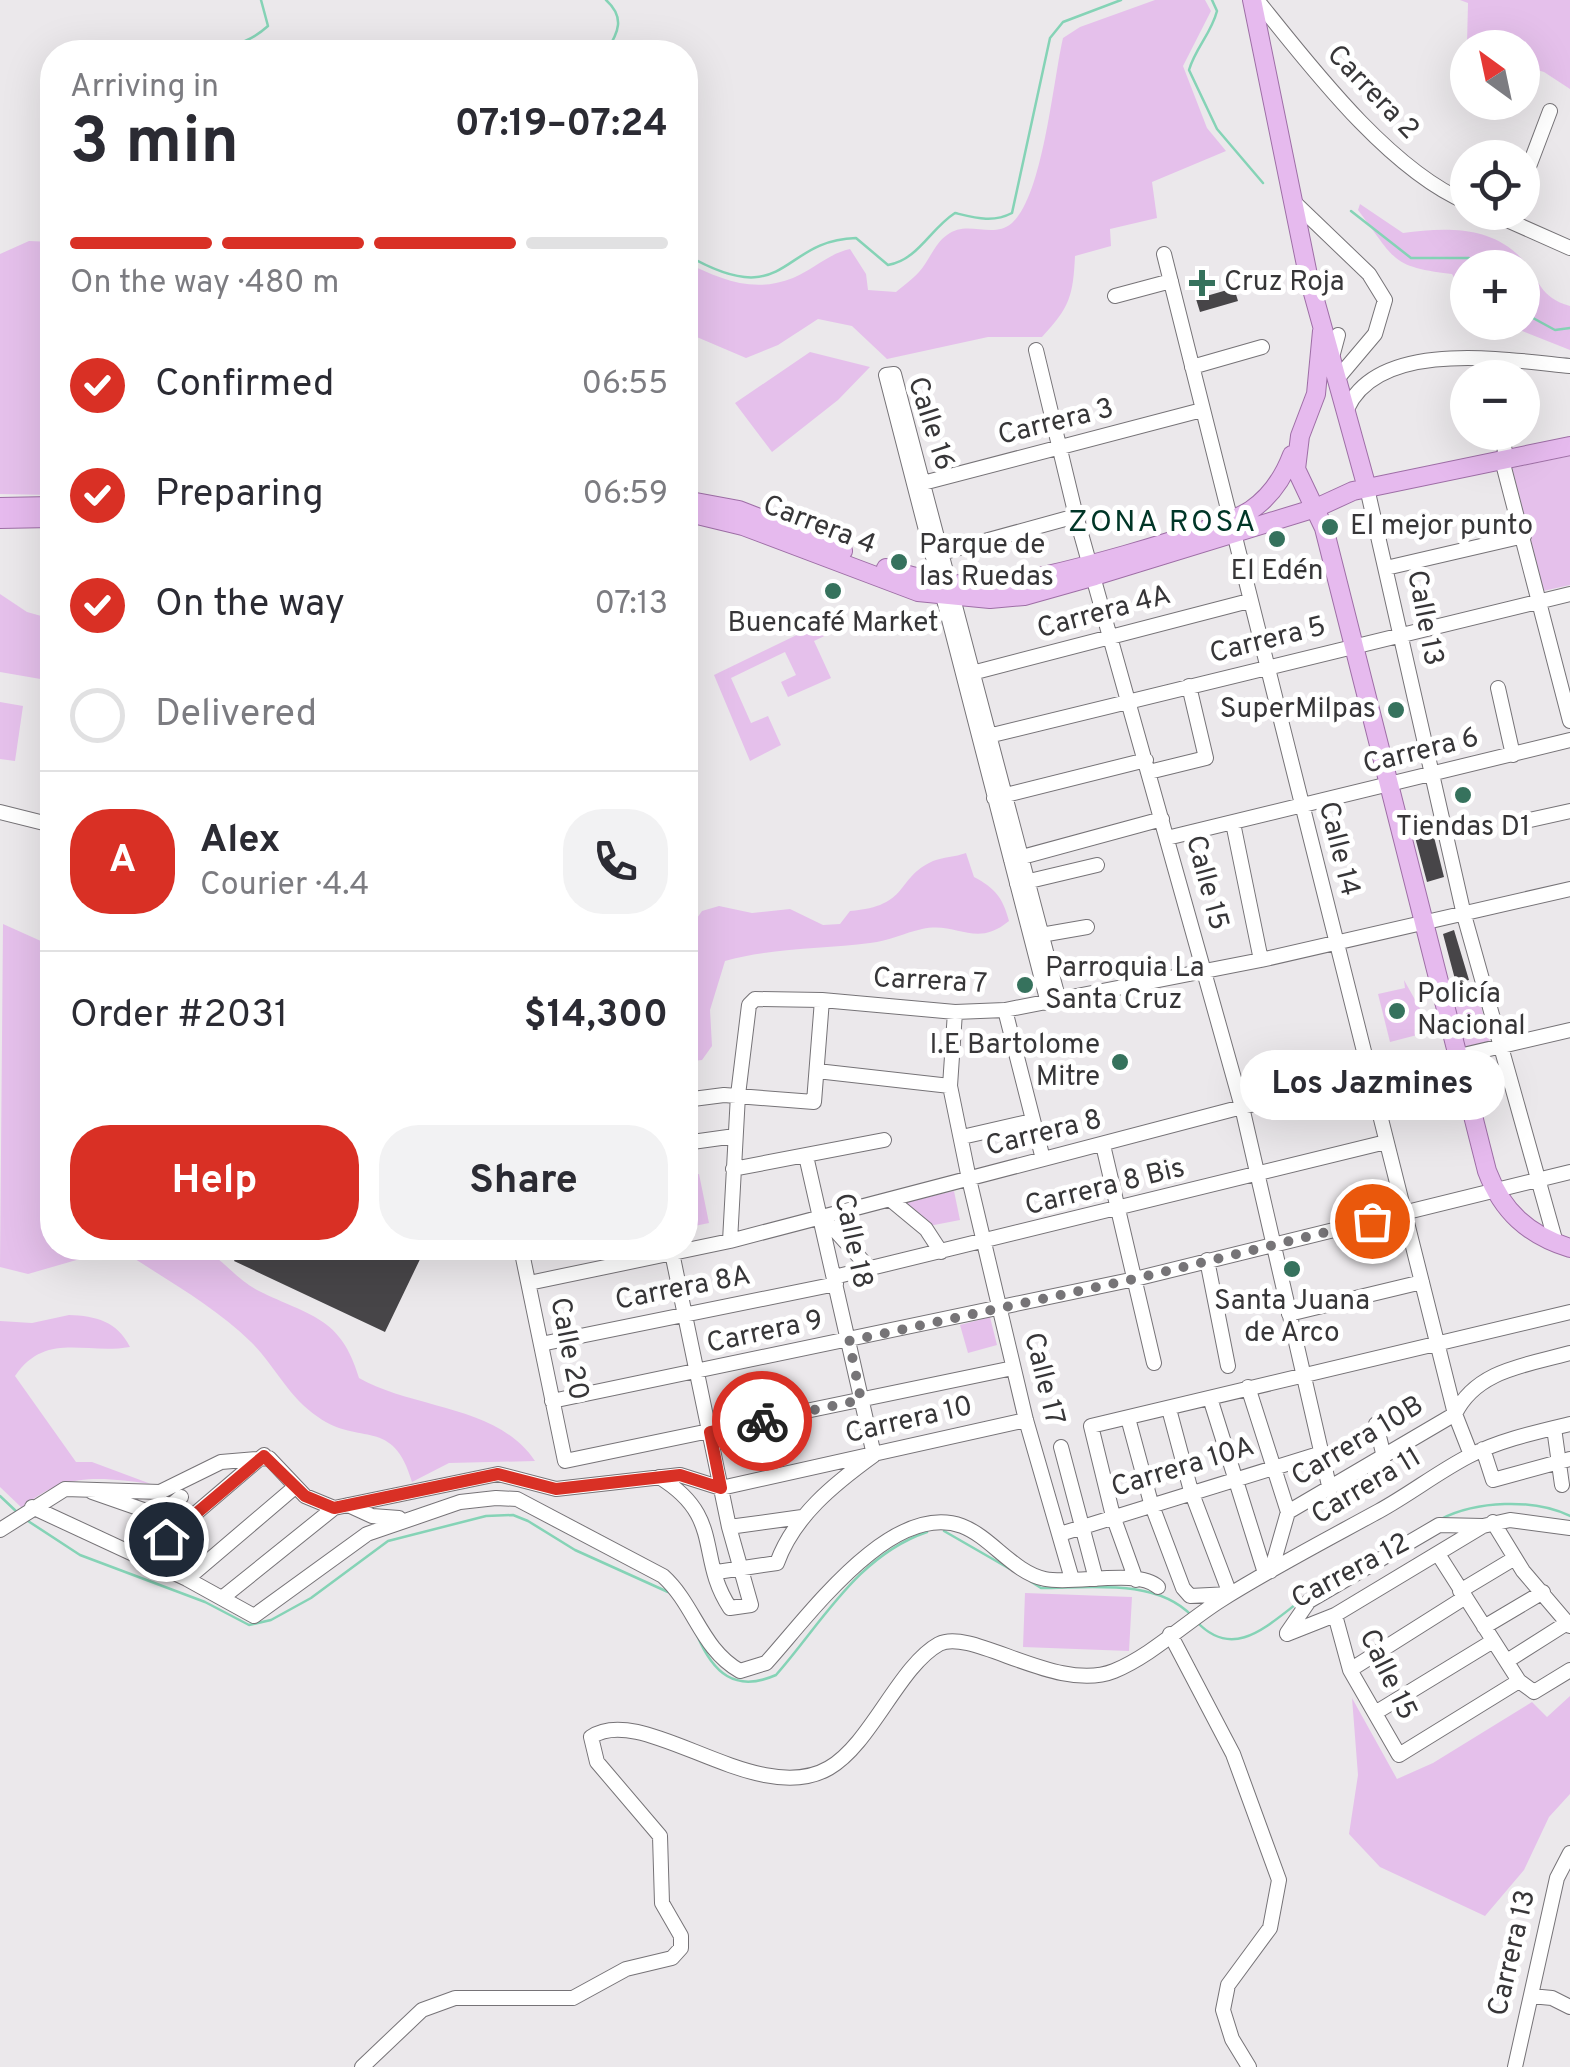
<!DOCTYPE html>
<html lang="en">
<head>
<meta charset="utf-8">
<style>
  body { margin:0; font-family:Overpass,sans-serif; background:#f2f2f3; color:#2b2b33; height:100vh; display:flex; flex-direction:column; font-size:38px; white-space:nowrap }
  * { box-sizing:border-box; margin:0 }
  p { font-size:32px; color:#7c7c81 }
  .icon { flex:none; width:55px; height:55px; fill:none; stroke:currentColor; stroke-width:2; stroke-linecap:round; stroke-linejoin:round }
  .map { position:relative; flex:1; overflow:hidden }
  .details { position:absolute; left:40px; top:40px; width:658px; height:1220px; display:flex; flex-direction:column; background:#fff; border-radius:40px; box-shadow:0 10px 40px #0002 }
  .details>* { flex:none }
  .needle { width:65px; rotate:327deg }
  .fabs { position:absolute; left:1450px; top:30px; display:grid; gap:20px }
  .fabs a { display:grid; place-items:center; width:90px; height:90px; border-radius:50%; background:#fff; box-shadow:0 10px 40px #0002; font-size:50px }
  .pin { position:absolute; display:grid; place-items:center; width:85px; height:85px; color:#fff; margin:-42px; border:5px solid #fff; border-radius:50%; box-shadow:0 2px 10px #0007 }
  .courier { position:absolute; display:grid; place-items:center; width:100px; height:100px; margin:-50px; border:8px solid #d93025; border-radius:50%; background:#fff; color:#222; box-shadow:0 2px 12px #0007 }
  .bubble { position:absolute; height:70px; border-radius:35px; background:#fff; box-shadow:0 10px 40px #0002; font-size:32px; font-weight:700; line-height:70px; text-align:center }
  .headline em { font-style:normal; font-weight:700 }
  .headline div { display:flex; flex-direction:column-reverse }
  .headline { display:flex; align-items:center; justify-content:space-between; height:170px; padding:0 30px }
  h1 { font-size:65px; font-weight:700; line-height:75px }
  .bar { display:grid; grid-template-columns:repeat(4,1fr); gap:15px 10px; align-content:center; height:120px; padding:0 30px }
  .bar i { height:12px; border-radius:8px; background:#e1e1e2 }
  .bar .selected { background:#d93025 }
  .bar p { grid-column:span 4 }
  .line { display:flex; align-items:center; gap:25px; padding:0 30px; border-top:2px solid #e1e1e2 }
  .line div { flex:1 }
  .round { display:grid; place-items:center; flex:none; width:105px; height:105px; border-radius:40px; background:#f2f2f3 }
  ol { padding:0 30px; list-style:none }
  li { display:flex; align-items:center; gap:30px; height:110px }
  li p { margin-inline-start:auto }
  li .icon { padding:10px; border-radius:50%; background:#d93025; color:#fff; stroke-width:4 }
  li:last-child { color:#7c7c81 }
  li i { width:55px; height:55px; border:5px solid #e1e1e2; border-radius:50% }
  .cta { display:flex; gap:20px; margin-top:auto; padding:20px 30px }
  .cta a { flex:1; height:115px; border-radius:40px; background:#d93025; color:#fff; font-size:40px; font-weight:700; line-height:115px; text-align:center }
  .cta a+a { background:#f2f2f3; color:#2b2b33 }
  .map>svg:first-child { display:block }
</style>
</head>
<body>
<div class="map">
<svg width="1570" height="2067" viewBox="0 0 1570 2067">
  <rect width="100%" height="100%" fill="#ebe8eb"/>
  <path fill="#e5c0eb" d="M1155,0H1205L1211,11L1183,66L1207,128L1226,151L1152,182L1157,218L1110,229L1111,246L1075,256C1073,296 1070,307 1042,337H988L887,359L852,326L818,319L778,345L746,358L685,332V262C720,279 753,294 793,278C814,269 828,254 850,249L866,274L868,290L896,292C904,285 913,279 919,272C929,261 935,243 947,235C968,219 992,240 1012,223C1043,196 1053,81 1063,38L1080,27Z
    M1460,0H1570V89L1544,72L1523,66L1522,48L1467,44L1468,3Z
    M1360,204L1403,233C1440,228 1485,225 1516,253C1540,274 1535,296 1570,306V350L1502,323L1522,322V268H1468L1467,301L1452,274C1389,267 1395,258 1358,210Z
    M29,241L52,242V495L0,494V254Z
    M810,352L870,367L838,400L772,452L735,403Z
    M1570,456V585L1543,591L1512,468Z
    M0,594L27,612L52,619V681L0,672Z
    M834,617L839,629L814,641L831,678L788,697L781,682L796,675L785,652L731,678L751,723L768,716L781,745L750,761L714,675Z
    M0,702L23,706L15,761L0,759Z
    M966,853L974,877C995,888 1003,898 1009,921C975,949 958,921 922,929C904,933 889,941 870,943C825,949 768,948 725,961L710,1010L712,1046L702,1060L685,1062V935L702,911L719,906L752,913L790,909L823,925L840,924L850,911C911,906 894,879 933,861C943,857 955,857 966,853Z
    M3,924L52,946V1248H118L28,1274L0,1267Z
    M1404,980L1423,1014L1416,1028L1417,1035L1390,1042L1378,994L1405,988Z
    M1476,986L1490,1042L1464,1049L1450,992Z
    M699,1174L709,1223L685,1228V1177Z
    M954,1191L960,1220L929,1226L903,1203Z
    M118,1248C136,1247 190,1242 203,1249C223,1259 238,1281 259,1291C309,1316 341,1316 359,1378C413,1409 498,1405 535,1461L449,1463L412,1482C393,1416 360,1447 318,1417C288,1397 275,1366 251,1342C212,1304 163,1278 118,1248Z
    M69,1315C96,1316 117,1321 130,1347C85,1355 46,1331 15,1376L76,1462H92L151,1484C100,1477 63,1472 22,1508L0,1487V1321L32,1323Z
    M990,1317L997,1345L968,1353L960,1325Z
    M1025,1593L1132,1597L1129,1651L1023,1647Z
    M1570,1696V1794L1549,1817L1524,1870L1485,1916L1380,1867L1349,1834L1358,1775L1352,1698L1397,1779L1433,1763L1532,1702L1547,1717Z"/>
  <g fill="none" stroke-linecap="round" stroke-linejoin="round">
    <path stroke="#85d3b6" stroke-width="2.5" d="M1212,0L1217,11C1211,34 1196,47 1189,70L1217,129L1263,183
      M196,52C226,41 240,51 268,26L261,0
      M606,52C619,32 625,17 606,0
      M1351,211L1411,258H1469L1478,268
      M685,254C788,314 779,240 856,238L888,265C918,260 930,229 955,213C976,218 993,223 1012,213L1050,38L1063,22L1121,0
      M1522,312L1555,330L1570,328
      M0,1496L18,1513
      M1441,1519C1476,1501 1533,1498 1570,1516
      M28,1521L80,1555L205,1602L249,1625L271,1620L311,1598L388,1541L486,1516L513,1515L528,1521L575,1550L668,1592
      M944,1531L1010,1569
      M1030,1581L1041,1588C1089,1588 1156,1578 1192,1616
      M1197,1622C1233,1660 1266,1627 1300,1601
      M697,1635C713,1673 735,1693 776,1675C822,1623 857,1556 927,1532"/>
  </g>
  <path fill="#474548" d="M1234,288L1238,301L1200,312L1196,299Z
    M1429,817L1444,877L1427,882L1411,822Z
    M1454,930L1469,980L1456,983L1443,934Z
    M240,1248H411L423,1253L385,1332L234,1261Z"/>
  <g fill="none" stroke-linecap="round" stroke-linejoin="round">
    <defs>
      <path id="minor" d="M1257,0C1310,66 1389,170 1468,203
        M1522,185L1550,111
        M1294,202L1369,274L1385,300L1375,334L1337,379
        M1489,212L1570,248
        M1164,254L1455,1414L1471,1455
        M1115,296L1171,281
        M1036,350L1076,516L1242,1107L1330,1490
        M1487,359L1488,378
        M1331,361L1338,335
        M1192,367L1262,347
        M1347,409C1379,338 1508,360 1570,366
        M1502,432L1506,459
        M1502,460L1570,721
        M923,483L1202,410
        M1367,488L1464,915L1556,1243
        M941,553L1076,516
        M1386,568L1524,536
        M972,673L1249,601
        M1498,688L1513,755
        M980,738L1570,594
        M1149,772L1206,758L1189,686
        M994,798L1146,760
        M0,812L52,825
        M1233,823L1261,960
        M1516,823L1570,811
        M1167,838L1570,740
        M1011,860L1162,819
        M1017,884L1097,865
        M1041,935L1087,927
        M1048,1003L886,375L894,374L1059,1001
        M1005,1010L1043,1159
        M955,1012L950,1086L969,1179L1026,1420L1072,1579
        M817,1071L950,1086
        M685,1100L724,1095L814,1102L822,1000
        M962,1137L1032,1121
        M685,1143L735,1136
        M1103,1145L1154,1363
        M733,1169L884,1140
        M891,1200L926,1229L941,1252
        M824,1218L870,1269
        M730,1241L738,1095L749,1005L755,999L822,1000L955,1012L1005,1010L1261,960L1570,889
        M521,1248L565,1461L1013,1368
        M1207,1260L1228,1366
        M834,1277L1386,1142
        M529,1283L730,1241L1242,1107L1570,1030
        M1289,1314L1422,1282
        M541,1344L836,1284
        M1248,1387L1288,1512
        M1210,1398L1265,1573
        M552,1401L1135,1279L1570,1172
        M1128,1418L1151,1503L1183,1588L1190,1596L1230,1594L1191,1491L1169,1409
        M1376,1424L1384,1457
        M1554,1428L1562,1485
        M1061,1447L1096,1579
        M1483,1449L1493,1480L1570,1459
        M659,1477C725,1517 696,1557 730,1608L751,1605L729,1527L671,1248
        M92,1492L158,1515
        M348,1505L372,1516L399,1518
        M32,1507L187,1579L254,1616L367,1534L460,1502L496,1498L517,1499L663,1576C695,1605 701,1649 740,1671L766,1663C808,1617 891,1500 962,1526C991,1537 1014,1573 1045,1579C1074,1585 1138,1568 1158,1587
        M1493,1522L1523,1571L1570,1626
        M729,1527L802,1517
        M0,1530L65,1489L160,1492L221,1462L269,1458L305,1496L334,1508L498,1474L556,1489L680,1475L721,1488L1026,1420
        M139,1532L181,1497
        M1060,1534L1322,1453
        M1438,1554L1519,1681L1534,1692L1570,1670
        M141,1560L264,1455
        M1271,1571L1288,1512L1455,1414C1476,1370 1527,1365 1570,1353
        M717,1572L777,1563C794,1516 834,1484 874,1455L806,1156
        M187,1579L295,1487
        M1136,1580L1113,1516L1091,1426L1570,1312
        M1460,1591L1515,1558
        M222,1598L334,1508
        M1335,1615L1350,1670L1399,1755L1519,1681
        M1484,1627L1543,1592
        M1287,1633L1309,1601L1439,1525L1483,1526
        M1170,1634L1233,1754L1279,1880L1270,1928L1228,1985L1223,2010L1232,2039L1249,2067
        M1287,1634L1335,1615L1483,1526L1510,1520L1570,1528
        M1507,1661L1567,1623
        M1350,1670L1464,1598
        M1375,1713L1493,1641
        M1531,1996L1552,1998L1570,2007
        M362,2067L422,2010L455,1998H573L626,1969L672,1958L681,1948V1936L662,1903L660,1836L597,1762L591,1737C643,1701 757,1810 829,1768C871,1744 899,1666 939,1644C972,1627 1057,1694 1114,1671C1151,1656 1186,1622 1221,1600C1272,1568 1326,1540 1379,1511C1410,1494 1438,1472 1469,1456C1500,1440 1537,1432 1570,1424
        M1515,2067L1557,1878L1570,1853"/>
      <path id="major" d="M1252,0L1308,275L1367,488
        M1322,331L1316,394L1300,436L1296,469L1324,528L1487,1171C1502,1211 1528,1235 1570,1248
        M685,500L739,510L843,551
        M0,507L52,506
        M685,512L743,526L918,592L990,599L1024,596L1095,576L1316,508L1353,491L1570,446
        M0,519L52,518
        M886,568C920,580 955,587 992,585C1034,583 1218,532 1251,510C1270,497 1284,476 1292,455"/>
    </defs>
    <use href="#minor" stroke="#767377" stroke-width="16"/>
    <use href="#major" stroke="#9e6ea6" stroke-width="20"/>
    <use href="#minor" stroke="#fff" stroke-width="14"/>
    <use href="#major" stroke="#e6baee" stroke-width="18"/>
  </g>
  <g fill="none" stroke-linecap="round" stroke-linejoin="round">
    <path stroke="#767477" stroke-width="10" stroke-dasharray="0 18" d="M762,1421L861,1400L849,1341L1134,1279L1372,1221"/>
    <path stroke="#d93025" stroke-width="12" d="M166,1539L264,1456L305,1496L334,1508L498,1474L556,1489L680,1475L721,1488L710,1432L762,1421"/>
  </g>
  <g fill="#36725d" stroke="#fff" stroke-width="4">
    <path d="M1197 268h10v10h10v10h-10v10h-10v-10h-10v-10h10z"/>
    <circle cx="1330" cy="527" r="10"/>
    <circle cx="1277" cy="539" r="10"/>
    <circle cx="899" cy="562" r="10"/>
    <circle cx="833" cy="591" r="10"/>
    <circle cx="1396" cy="710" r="10"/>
    <circle cx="1463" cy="795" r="10"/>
    <circle cx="1025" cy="985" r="10"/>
    <circle cx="1397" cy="1011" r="10"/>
    <circle cx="1120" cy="1062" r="10"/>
    <circle cx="1292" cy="1269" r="10"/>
  </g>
  <g text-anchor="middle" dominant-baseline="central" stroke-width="10" stroke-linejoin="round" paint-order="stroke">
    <g font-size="28" fill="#373638" stroke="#fff">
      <text transform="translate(1372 93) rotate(46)">Carrera 2</text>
      <text transform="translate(1056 423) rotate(-14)">Carrera 3</text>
      <text transform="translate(930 424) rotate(72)">Calle 16</text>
      <text transform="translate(819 526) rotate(21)">Carrera 4</text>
      <text transform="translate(1104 613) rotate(-15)">Carrera 4A</text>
      <text transform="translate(1424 618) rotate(79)">Calle 13</text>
      <text transform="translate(1268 641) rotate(-14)">Carrera 5</text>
      <text transform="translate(1421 752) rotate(-14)">Carrera 6</text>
      <text transform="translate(1338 849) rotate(76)">Calle 14</text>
      <text transform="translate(1206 883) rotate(75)">Calle 15</text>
      <text transform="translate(930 982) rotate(3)">Carrera 7</text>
      <text transform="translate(1044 1134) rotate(-14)">Carrera 8</text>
      <text transform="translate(1105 1188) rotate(-14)">Carrera 8 Bis</text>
      <text transform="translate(852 1241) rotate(78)">Calle 18</text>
      <text transform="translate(683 1289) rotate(-11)">Carrera 8A</text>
      <text transform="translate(765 1333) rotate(-12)">Carrera 9</text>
      <text transform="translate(568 1349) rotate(79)">Calle 20</text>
      <text transform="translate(1043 1379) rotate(76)">Calle 17</text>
      <text transform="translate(909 1421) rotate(-13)">Carrera 10</text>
      <text transform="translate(1358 1442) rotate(-31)">Carrera 10B</text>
      <text transform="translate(1183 1468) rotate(-17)">Carrera 10A</text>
      <text transform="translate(1367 1487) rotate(-31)">Carrera 11</text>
      <text transform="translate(1351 1572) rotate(-28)">Carrera 12</text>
      <text transform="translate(1387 1675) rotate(64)">Calle 15</text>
      <text transform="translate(1513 1953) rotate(-77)">Carrera 13</text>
    </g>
    <g font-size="28" fill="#373638" stroke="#fff" text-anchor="start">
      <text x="1224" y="283">Cruz Roja</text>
      <text x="1350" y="527">El mejor punto</text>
      <text x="919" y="546">Parque de<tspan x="919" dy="32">las Ruedas</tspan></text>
      <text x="1277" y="572" text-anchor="middle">El Edén</text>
      <text x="833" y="624" text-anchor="middle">Buencafé Market</text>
      <text x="1376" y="710" text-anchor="end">SuperMilpas</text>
      <text x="1463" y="828" text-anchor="middle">Tiendas D1</text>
      <text x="1045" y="969">Parroquia La<tspan x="1045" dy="32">Santa Cruz</tspan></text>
      <text x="1417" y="995">Policía<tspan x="1417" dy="32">Nacional</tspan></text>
      <text x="1100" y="1046" text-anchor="end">I.E Bartolome<tspan x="1100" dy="32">Mitre</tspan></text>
      <text x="1292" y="1302" text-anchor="middle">Santa Juana<tspan x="1292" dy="32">de Arco</tspan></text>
    </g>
    <g font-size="30" letter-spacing="2.5" fill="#003627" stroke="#fff">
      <text x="1163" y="523">ZONA ROSA</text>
    </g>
  </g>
</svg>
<div class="fabs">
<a><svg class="needle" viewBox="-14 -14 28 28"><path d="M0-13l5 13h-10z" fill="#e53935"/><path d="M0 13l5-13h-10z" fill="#7c7c81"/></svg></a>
<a><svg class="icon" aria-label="locate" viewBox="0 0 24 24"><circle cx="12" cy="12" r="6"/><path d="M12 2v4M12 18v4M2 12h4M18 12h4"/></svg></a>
<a>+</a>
<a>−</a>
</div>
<div class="pin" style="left:1372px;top:1221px;background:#ea580c"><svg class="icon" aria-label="bag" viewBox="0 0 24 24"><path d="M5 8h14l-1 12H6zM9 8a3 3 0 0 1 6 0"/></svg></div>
<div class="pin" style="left:166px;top:1539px;background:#1f2937"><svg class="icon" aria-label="home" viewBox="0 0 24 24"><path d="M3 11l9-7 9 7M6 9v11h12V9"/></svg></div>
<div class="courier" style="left:762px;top:1421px"><svg class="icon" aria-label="bike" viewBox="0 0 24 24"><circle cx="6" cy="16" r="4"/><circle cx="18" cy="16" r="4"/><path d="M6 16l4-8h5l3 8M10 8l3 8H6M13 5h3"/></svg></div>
<div class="bubble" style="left:1240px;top:1050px;width:265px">Los Jazmines</div>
<section class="details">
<div class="headline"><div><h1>3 min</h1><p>Arriving in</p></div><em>07:19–07:24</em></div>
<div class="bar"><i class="selected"></i><i class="selected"></i><i class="selected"></i><i></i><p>On the way · 480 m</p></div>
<ol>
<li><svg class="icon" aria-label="check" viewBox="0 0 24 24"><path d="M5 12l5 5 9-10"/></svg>Confirmed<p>06:55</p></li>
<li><svg class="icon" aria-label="check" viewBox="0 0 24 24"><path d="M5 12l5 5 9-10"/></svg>Preparing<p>06:59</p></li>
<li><svg class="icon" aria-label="check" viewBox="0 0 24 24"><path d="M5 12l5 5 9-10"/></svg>On the way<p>07:13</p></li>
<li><i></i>Delivered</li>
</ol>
<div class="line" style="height:180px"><b class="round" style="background:#d93025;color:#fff">A</b><div><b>Alex</b><p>Courier · 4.4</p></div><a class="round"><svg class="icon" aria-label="phone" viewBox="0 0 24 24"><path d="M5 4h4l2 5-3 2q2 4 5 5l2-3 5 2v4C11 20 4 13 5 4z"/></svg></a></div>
<div class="line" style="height:130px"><div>Order #2031</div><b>$14,300</b></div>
<div class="cta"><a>Help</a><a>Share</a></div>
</section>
</div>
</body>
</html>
